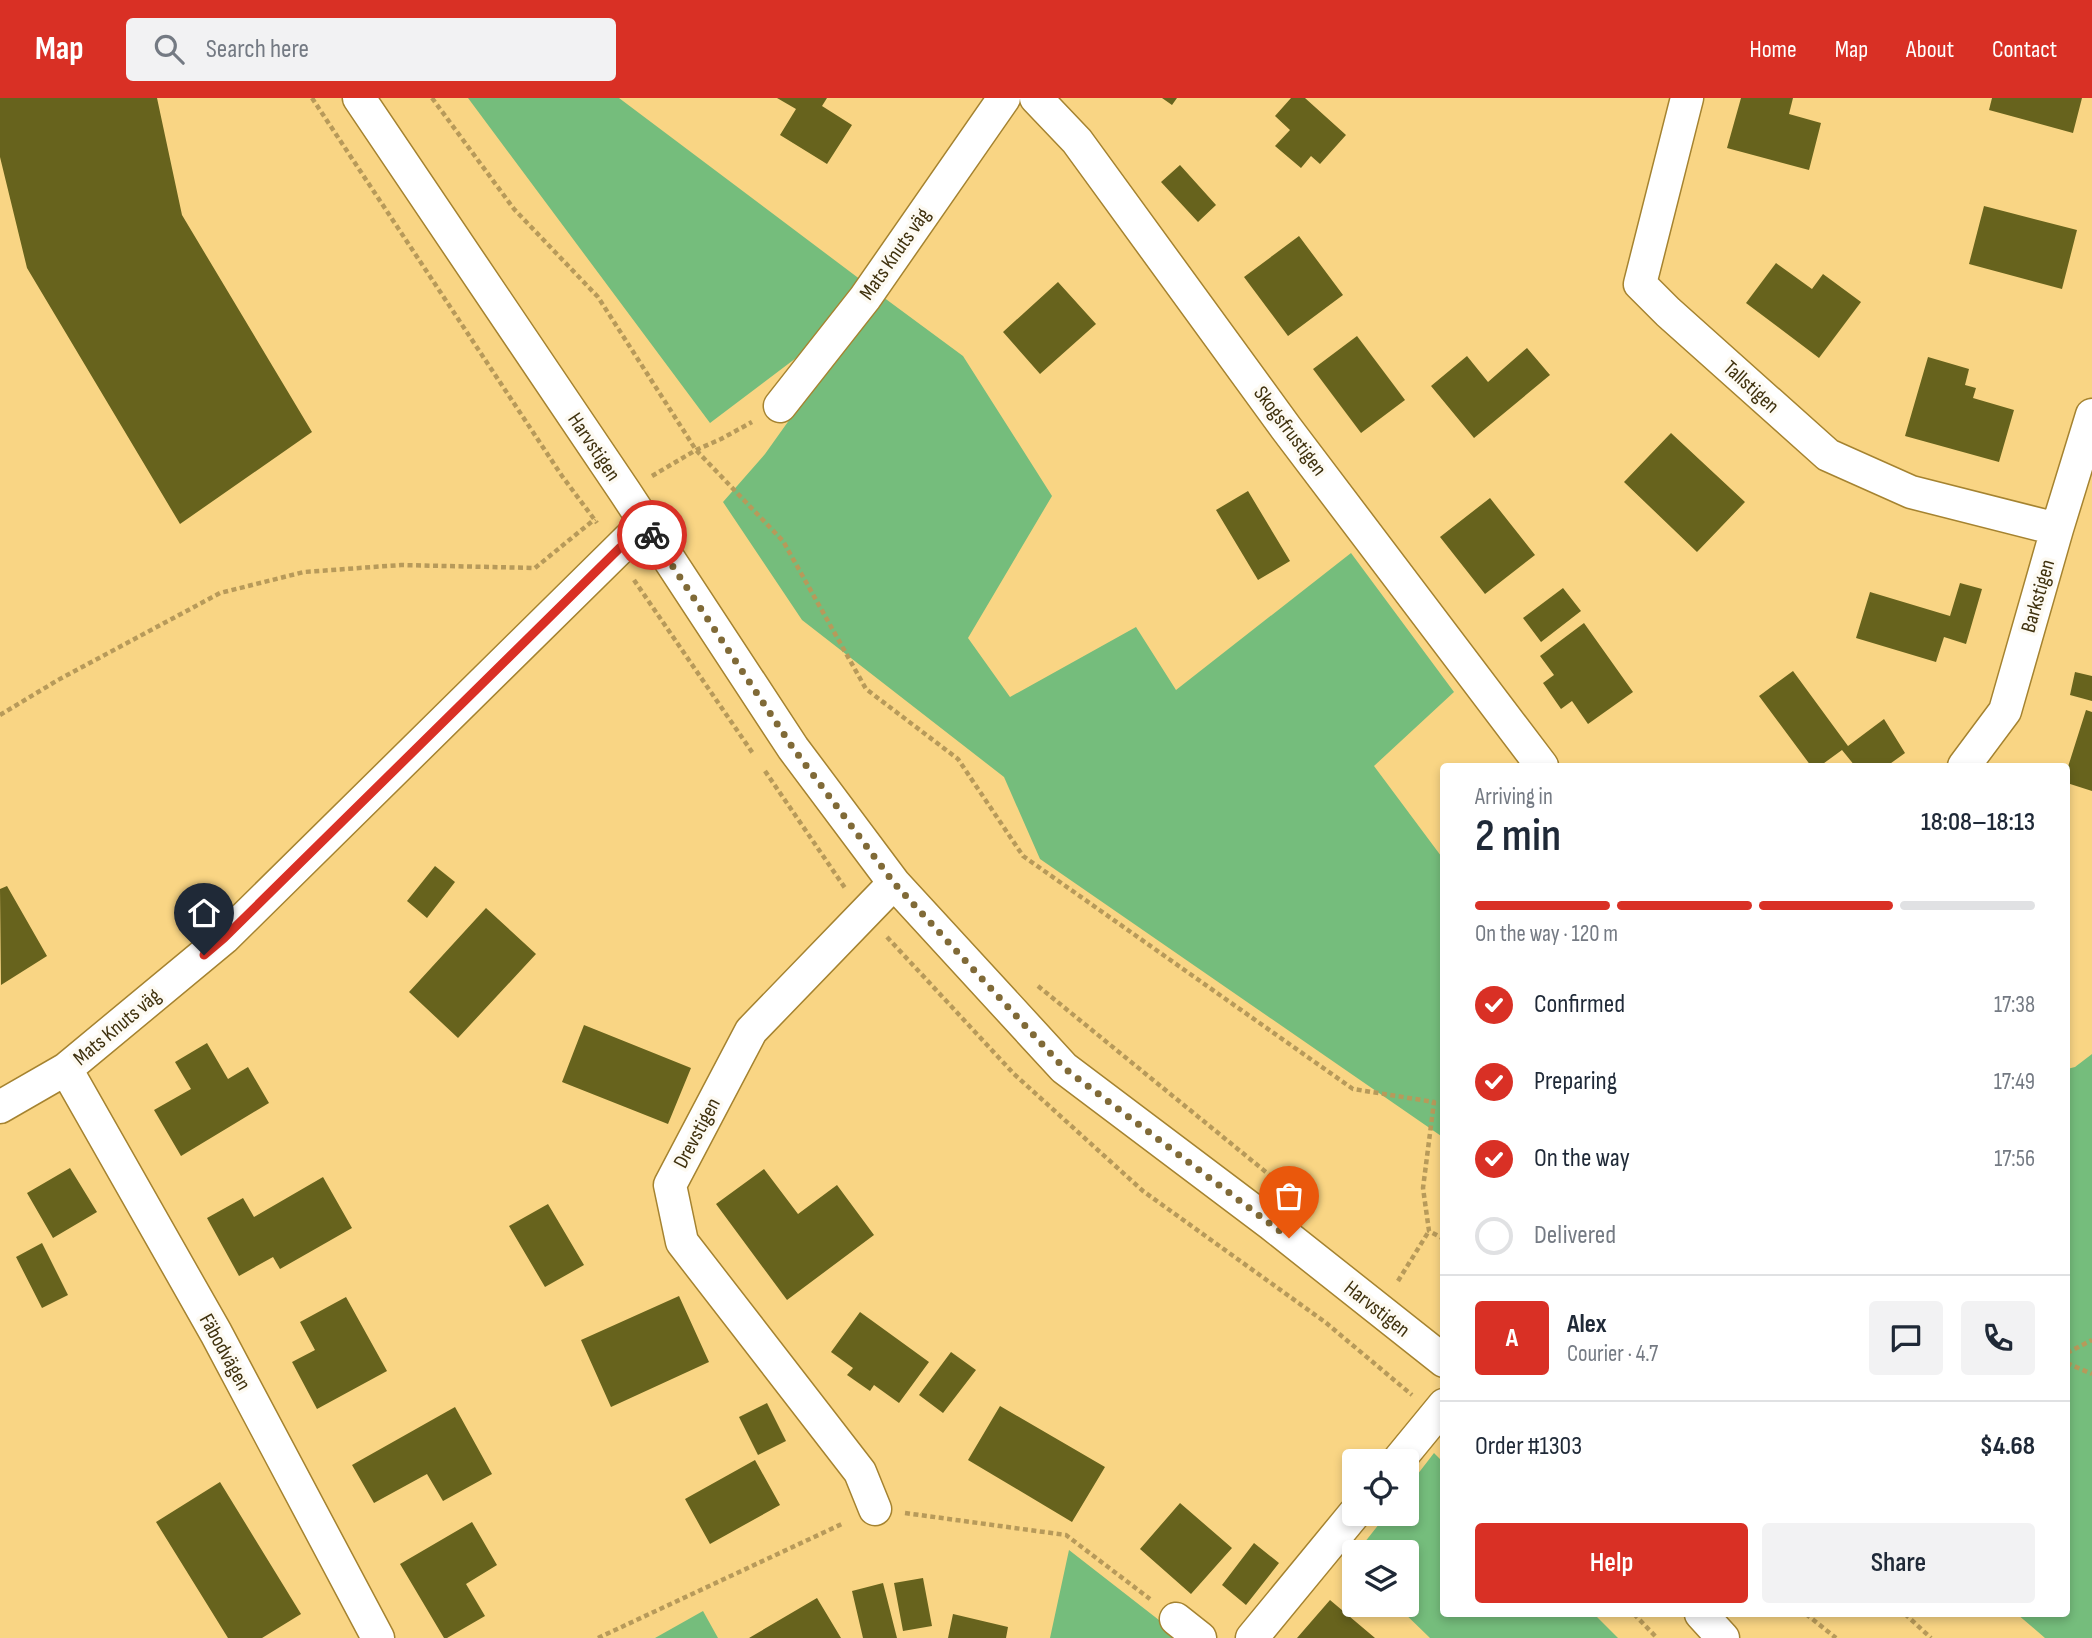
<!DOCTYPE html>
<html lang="en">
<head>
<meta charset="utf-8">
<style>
  body { margin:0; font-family:"Sofia Sans Condensed",sans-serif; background:#f2f2f3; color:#1f2937; height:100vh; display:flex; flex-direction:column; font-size:26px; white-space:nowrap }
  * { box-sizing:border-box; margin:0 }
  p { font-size:23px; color:#747a83 }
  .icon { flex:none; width:38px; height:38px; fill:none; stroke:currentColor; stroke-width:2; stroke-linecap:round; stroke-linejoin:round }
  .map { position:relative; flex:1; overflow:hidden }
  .sheet { position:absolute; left:1440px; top:665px; width:630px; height:854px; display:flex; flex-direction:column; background:#fff; border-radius:7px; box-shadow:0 4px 10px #0003 }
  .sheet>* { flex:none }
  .controls { position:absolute; left:1342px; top:1351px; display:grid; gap:14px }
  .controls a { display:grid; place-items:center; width:77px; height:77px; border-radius:7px; background:#fff; box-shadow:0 4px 10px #0003; font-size:35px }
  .pin { position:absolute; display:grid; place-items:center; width:60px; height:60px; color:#fff; margin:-72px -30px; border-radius:50% 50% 50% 0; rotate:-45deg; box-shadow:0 0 7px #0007 }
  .pin .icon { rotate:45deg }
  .courier { position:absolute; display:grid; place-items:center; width:70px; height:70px; margin:-35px; border:5px solid #d93025; border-radius:50%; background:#fff; color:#222; box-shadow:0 2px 9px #0007 }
  .headline em { font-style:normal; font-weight:600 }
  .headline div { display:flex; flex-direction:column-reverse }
  .headline { display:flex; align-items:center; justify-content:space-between; height:119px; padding:0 35px }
  h1 { font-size:46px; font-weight:600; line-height:52px }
  .bar { display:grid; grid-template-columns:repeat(4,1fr); gap:10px 7px; align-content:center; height:84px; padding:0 35px }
  .bar i { height:9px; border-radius:5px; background:#e0e1e3 }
  .bar .current { background:#d93025 }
  .bar p { grid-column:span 4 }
  .line { display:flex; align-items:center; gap:18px; padding:0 35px; border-top:2px solid #e0e1e3 }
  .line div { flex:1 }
  .round { display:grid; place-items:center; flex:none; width:74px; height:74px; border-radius:7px; background:#f2f2f3 }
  ol { padding:0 35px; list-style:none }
  li { display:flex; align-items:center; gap:21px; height:77px }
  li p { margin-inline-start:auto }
  li .icon { padding:7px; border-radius:50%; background:#d93025; color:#fff; stroke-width:4 }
  li:last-child { color:#747a83 }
  li i { width:38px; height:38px; border:4px solid #e0e1e3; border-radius:50% }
  .action { display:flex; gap:14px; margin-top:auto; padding:14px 35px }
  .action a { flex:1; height:80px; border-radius:7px; background:#d93025; color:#fff; font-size:28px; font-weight:600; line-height:80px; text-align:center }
  .action a+a { background:#f2f2f3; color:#1f2937 }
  header { display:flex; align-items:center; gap:42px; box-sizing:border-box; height:98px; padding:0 35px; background:#d93025; color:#fff }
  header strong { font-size:33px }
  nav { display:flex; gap:38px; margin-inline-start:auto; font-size:24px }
  .search { width:490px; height:63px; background:#f2f2f3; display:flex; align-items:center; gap:18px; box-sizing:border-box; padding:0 24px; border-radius:7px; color:#747a83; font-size:26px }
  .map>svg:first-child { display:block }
</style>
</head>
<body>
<header>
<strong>Map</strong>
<div class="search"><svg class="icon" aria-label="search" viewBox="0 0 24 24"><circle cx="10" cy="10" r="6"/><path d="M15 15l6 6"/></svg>Search here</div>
<nav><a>Home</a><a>Map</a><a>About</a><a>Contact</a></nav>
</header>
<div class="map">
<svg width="2092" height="1540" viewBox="0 0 2092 1540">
  <rect width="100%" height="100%" fill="#f9d584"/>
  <path fill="#75bd7c" d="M468,0H619L861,182L804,254L710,325Z
    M879,196L963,258L1052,398L968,540L1010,599L1136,529L1176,592L1351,455L1454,594L1374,668L1444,762V1040L1040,761L1004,679L802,522L723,404L765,356Z
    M2092,956V1540H2045L2017,1516H2067V971L2075,969Z
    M1434,1355L1444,1365V1516H1594L1618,1540H1430L1396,1507H1407V1454H1357L1387,1416H1407V1390Z
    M1069,1452L1182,1540H1050Z
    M703,1513L718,1540H655Z"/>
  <path fill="#67631d" d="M0,0H157L182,117L312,334L180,426L27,170L0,59Z
    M777,0H827L822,8L852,27L827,66L780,37L796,11Z
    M1162,0H1177L1172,7Z
    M1291,0H1305L1346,37L1320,66L1311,58L1301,70L1275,48L1290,32L1275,18Z
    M1741,0H1793L1789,16L1821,25L1809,72L1727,50Z
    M1992,0H2082L2073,35L1989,12Z
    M1180,67L1216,107L1198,124L1161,84Z
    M1984,108L2077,132L2062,191L1969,166Z
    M1299,138L1343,197L1288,238L1244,179Z
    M1776,165L1812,191L1823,176L1861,204L1819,260L1746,205Z
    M1058,184L1096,226L1040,276L1003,234Z
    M1357,238L1405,302L1361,335L1313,271Z
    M1527,250L1550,277L1474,340L1431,288L1467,258L1488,284Z
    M1928,259L1969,271L1965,287L1976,290L1973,300L2014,312L1999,364L1905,338Z
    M1671,335L1745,404L1697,454L1624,384Z
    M1248,393L1290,463L1258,482L1216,412Z
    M1490,400L1535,457L1485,496L1440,439Z
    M1960,485L1982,491L1966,546L1944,539L1936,564L1856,540L1870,494L1950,518Z
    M1563,490L1581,513L1541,544L1523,520Z
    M1584,525L1633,594L1588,626L1572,603L1561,611L1543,585L1554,577L1540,558Z
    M1793,573L1848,648L1884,621L1905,655L1887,668H1855L1842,652L1820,668H1811L1759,598Z
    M2075,574L2092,578V603L2070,597Z
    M2086,612L2092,614V693L2067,685V672Z
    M435,768L455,784L427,820L407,803Z
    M7,788L47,858L1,887L0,791Z
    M486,810L536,856L458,940L409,894Z
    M584,927L691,970L668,1026L562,984Z
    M207,945L228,981L248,969L269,1005L181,1058L154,1012L191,991L175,964Z
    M70,1070L97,1114L53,1140L27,1095Z
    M764,1071L798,1116L837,1087L874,1137L787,1202L716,1106Z
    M323,1079L352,1130L280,1171L273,1159L239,1178L207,1120L243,1100L254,1119Z
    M548,1106L584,1167L545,1189L509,1128Z
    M42,1145L68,1197L42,1210L16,1159Z
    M679,1198L709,1264L611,1309L581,1242Z
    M346,1199L387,1273L317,1311L292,1264L315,1252L300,1224Z
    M860,1214L929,1264L899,1305L874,1287L870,1293L847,1277L853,1270L831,1254Z
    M951,1254L976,1272L943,1315L919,1297Z
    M767,1305L786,1343L758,1357L739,1319Z
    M1000,1308L1105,1369L1072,1424L968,1362Z
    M455,1309L492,1376L443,1403L427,1376L374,1405L352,1367Z
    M755,1362L780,1407L710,1446L685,1401Z
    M220,1384L301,1516L262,1540H228L156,1424Z
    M1180,1405L1232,1450L1191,1496L1140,1451Z
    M472,1424L497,1467L466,1486L485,1518L447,1540H444L400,1466Z
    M1254,1445L1279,1465L1246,1507L1222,1487Z
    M923,1480L932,1528L903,1533L894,1485Z
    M883,1485L897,1540H863L852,1493Z
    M817,1500L841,1540H749Z
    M1330,1502L1375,1540H1297Z
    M953,1516L1008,1529L1006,1540H948Z"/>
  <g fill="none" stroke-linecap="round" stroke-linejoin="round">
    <defs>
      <path id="minor" d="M359,0L625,394L793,650L894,785L1064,970L1271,1126L1444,1263
        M1036,0L1077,43L1286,330L1542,668
        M1687,0L1640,186L1668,214L1828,357L1911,394L2057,431
        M780,308L865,200L1004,0
        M1964,668L2005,613L2057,431L2092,317
        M66,971L216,1235L378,1540
        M0,1009L66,971L224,840L644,426
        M1398,1363L1444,1307
        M875,1411L860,1374L682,1144L670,1087L751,933L894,785
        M1701,1516L1723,1540
        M1176,1521L1200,1540
        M1252,1540L1354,1416"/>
    </defs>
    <use href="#minor" stroke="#a58330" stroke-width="35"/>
    <path stroke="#b79a5a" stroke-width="4.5" stroke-dasharray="5 3.5" stroke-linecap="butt" d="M312,0L562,378L597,425
      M432,0L514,111L598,199L696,352L783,443L866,591L958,661L1023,758L1353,991L1434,1004L1423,1090L1429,1133L1444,1141
      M652,378L696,352L721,341L752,324
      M634,482L754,657
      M0,617L58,582L220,495L304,474L401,467L535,470L595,421
      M765,673L845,790
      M887,839L1014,976L1143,1093L1325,1224L1412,1297
      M1038,888L1310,1110
      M1398,1183L1429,1133
      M2067,1255L2092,1242
      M2067,1265L2092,1276
      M905,1415L1066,1437L1150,1501
      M1634,1516L1657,1540
      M1806,1516L1836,1540
      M1905,1516L1931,1540
      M598,1540L844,1425"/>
    <use href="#minor" stroke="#fff" stroke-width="32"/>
  </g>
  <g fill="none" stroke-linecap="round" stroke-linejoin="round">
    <path stroke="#806a37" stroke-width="7" stroke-dasharray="0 12.6" d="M652,437L793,650L894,785L1064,970L1289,1140"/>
    <path stroke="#d93025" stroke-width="9" d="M204,857L224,840L644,426L652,437"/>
  </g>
  <g text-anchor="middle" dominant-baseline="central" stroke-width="7" stroke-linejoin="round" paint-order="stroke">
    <g font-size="21" fill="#3f310e" stroke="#fdfaf2">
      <text transform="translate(895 156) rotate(-55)">Mats Knuts väg</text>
      <text transform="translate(1751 289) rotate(42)">Tallstigen</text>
      <text transform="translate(1290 333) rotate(53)">Skogsfrustigen</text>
      <text transform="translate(594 349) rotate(56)">Harvstigen</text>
      <text transform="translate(2038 498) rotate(-74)">Barkstigen</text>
      <text transform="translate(117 929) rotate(-40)">Mats Knuts väg</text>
      <text transform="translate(697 1035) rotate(-62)">Drevstigen</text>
      <text transform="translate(1377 1211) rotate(38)">Harvstigen</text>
      <text transform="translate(225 1254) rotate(61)">Fäbodvägen</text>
    </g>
  </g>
</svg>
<div class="controls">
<a><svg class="icon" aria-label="locate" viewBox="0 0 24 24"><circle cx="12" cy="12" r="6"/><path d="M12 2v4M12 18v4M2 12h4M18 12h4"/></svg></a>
<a><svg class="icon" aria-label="layers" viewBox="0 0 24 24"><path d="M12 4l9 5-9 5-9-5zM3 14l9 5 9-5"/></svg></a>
</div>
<div class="pin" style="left:1289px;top:1140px;background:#ea580c"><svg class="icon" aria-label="bag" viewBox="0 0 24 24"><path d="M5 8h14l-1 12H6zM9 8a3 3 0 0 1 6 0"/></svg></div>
<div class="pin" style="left:204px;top:857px;background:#1f2937"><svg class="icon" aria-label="home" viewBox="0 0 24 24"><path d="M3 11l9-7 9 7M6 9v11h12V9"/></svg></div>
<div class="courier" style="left:652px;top:437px"><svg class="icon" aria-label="bike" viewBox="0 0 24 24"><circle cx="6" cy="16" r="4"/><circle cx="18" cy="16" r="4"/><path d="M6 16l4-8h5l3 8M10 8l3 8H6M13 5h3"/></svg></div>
<section class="sheet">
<div class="headline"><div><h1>2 min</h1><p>Arriving in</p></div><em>18:08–18:13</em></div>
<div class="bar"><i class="current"></i><i class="current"></i><i class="current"></i><i></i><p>On the way · 120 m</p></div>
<ol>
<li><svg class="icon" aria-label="check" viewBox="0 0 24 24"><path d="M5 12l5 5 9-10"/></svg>Confirmed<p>17:38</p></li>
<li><svg class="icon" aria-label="check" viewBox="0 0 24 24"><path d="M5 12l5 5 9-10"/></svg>Preparing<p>17:49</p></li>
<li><svg class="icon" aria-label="check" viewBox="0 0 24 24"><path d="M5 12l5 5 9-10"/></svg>On the way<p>17:56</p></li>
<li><i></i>Delivered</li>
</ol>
<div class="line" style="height:126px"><b class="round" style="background:#d93025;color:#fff">A</b><div><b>Alex</b><p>Courier · 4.7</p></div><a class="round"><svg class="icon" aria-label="chat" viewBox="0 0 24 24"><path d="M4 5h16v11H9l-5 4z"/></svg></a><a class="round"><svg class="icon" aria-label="phone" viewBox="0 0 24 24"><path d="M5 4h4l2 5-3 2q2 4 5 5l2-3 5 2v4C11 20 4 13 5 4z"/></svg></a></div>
<div class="line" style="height:91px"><div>Order #1303</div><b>$4.68</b></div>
<div class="action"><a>Help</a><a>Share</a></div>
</section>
</div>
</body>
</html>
